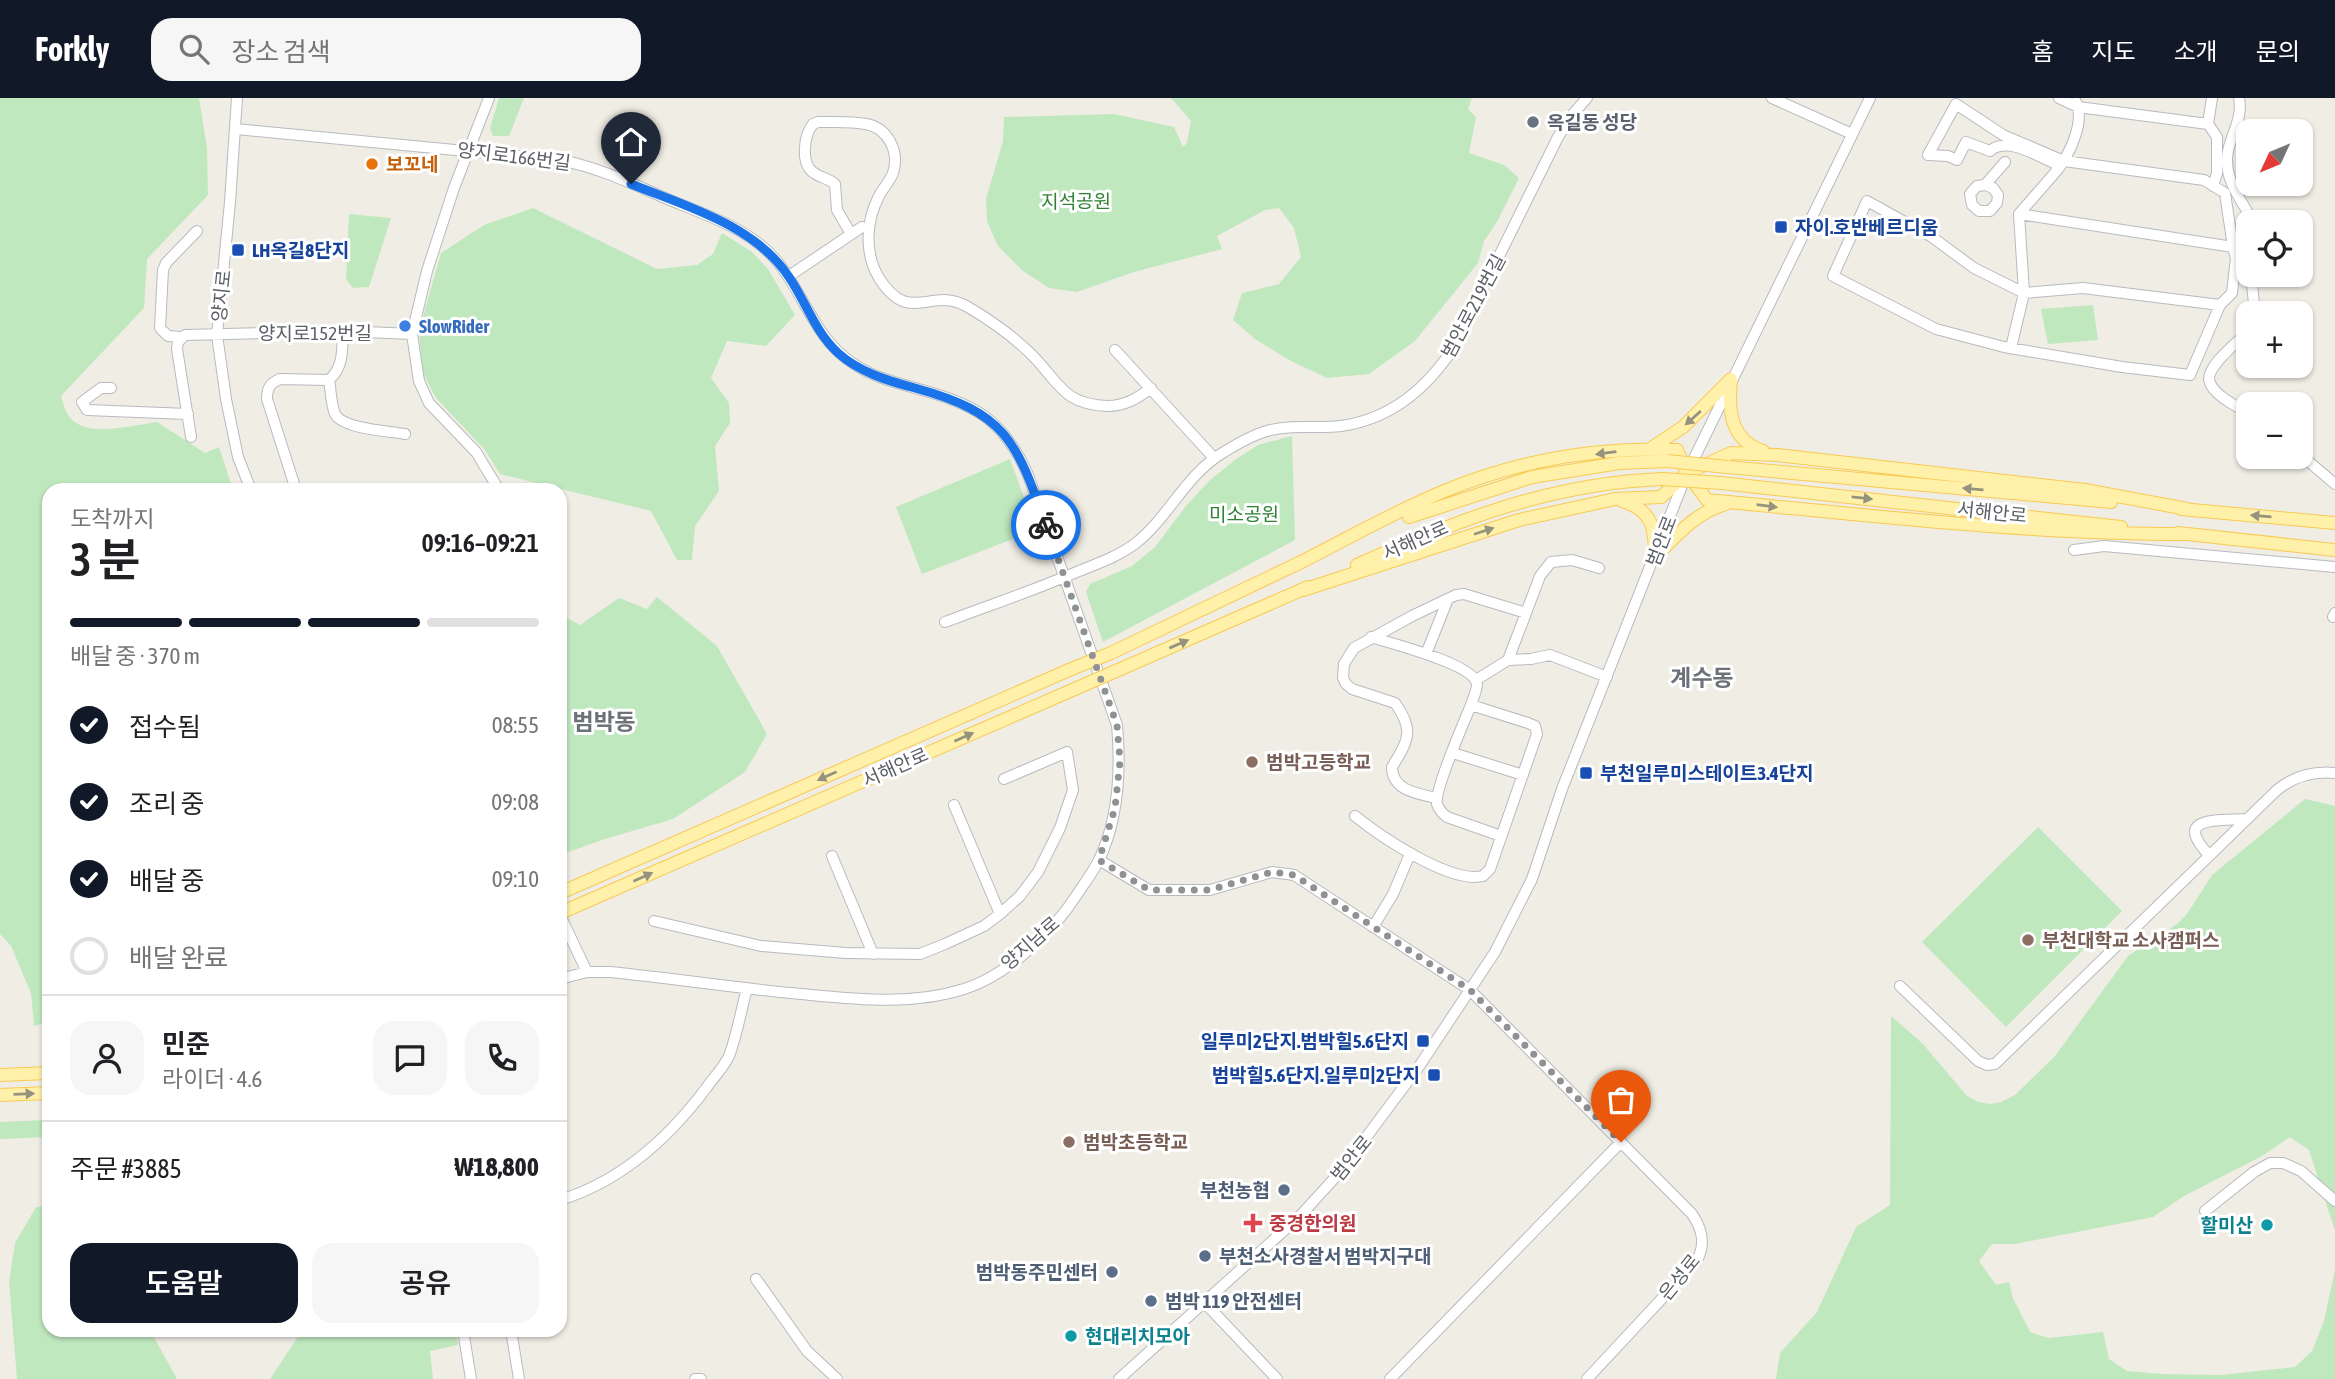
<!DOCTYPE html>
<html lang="ko">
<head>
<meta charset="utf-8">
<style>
  body { margin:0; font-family:"Asap Condensed","Noto Sans KR",sans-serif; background:#f6f6f6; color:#202124; height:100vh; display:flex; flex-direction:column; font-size:26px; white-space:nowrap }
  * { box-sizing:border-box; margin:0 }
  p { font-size:23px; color:#757577 }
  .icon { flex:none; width:38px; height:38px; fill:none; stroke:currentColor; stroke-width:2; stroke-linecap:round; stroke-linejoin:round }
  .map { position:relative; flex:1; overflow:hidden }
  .drawer { position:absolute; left:42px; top:385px; width:525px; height:854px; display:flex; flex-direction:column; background:#fff; border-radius:21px; box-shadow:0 2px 5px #0004 }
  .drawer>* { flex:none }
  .needle { width:46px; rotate:226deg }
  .controls { position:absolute; left:2236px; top:21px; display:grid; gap:14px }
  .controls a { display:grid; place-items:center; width:77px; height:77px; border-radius:14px; background:#fff; box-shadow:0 2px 5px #0004; font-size:35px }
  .pin { position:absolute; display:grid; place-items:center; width:60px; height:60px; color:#fff; margin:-72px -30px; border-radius:50% 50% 50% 0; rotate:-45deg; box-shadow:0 0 7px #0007 }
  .pin .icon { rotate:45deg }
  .courier { position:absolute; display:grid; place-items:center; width:70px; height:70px; margin:-35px; border:5px solid #1a73e8; border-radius:50%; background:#fff; color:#222; box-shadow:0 2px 9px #0007 }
  .summary em { font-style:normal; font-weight:600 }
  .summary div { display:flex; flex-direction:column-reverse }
  .summary { display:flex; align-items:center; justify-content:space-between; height:119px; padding:0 28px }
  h1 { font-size:46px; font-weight:600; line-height:52px }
  .bar { display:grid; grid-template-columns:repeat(4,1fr); gap:10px 7px; align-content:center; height:84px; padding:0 28px }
  .bar i { height:9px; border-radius:5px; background:#e0e0e0 }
  .bar .current { background:#111827 }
  .bar p { grid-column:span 4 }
  .line { display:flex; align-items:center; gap:18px; padding:0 28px; border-top:2px solid #e0e0e0 }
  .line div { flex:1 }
  .round { display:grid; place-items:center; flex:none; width:74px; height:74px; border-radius:21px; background:#f6f6f6 }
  ol { padding:0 28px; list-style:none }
  li { display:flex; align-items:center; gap:21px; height:77px }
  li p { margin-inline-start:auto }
  li .icon { padding:7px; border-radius:50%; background:#111827; color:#fff; stroke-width:4 }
  li:last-child { color:#757577 }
  li i { width:38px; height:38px; border:4px solid #e0e0e0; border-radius:50% }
  .primary-button { display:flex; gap:14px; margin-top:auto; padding:14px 28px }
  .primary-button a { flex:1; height:80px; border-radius:21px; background:#111827; color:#fff; font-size:28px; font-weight:600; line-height:80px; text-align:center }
  .primary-button a+a { background:#f6f6f6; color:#202124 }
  header { display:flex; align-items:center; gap:42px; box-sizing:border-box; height:98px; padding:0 35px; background:#111827; color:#fff }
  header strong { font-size:33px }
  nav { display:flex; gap:38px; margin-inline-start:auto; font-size:24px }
  .search { width:490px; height:63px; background:#f6f6f6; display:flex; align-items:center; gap:18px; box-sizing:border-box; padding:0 24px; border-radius:21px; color:#757577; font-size:26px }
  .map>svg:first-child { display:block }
</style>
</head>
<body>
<header>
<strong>Forkly</strong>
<div class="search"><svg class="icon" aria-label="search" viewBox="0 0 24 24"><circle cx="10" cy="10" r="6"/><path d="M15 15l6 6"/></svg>장소 검색</div>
<nav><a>홈</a><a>지도</a><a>소개</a><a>문의</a></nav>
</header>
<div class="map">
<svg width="2335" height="1281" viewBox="0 0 2335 1281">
  <rect width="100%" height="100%" fill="#f0ede4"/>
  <path fill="#c0e8bf" d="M0,0H199L207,50L208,97L147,161L144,210L61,298C64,308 67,321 78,326C97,337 136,327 157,324L205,355L219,349L233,392H49V924L34,928L31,895L11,848L0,836Z
    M499,0H524L509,38H493L490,30Z
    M1171,0H1472L1468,11L1476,19L1469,55L1504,67L1519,80L1497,124L1484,143L1478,165L1415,243L1369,276L1327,280L1289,262L1255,241L1233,222L1242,195L1279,186L1301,159L1294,130L1279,110L1265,112L1217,138L1222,151L1134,174L1077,194L1049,190L1023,173L998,148L987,123L986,101L1003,43L1004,19L1114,16L1174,29L1183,49L1187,45L1191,23Z
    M533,110L657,171L697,167L713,156L722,135L752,154L768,171L795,217L766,248L727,243L711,280L729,305L730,325L715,348L719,393L695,428L692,462H677L651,413L500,376L485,352L436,300L422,273L419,233L441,155L484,127Z
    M349,116L391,120L369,189L353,190L346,181Z
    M2093,207L2098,242L2048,246L2041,211Z
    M1292,338L1295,442L1103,544L1086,494L1090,486L1132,468L1155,449L1186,408L1209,383L1235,362L1258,347Z
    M1010,361L1036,432L922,476L896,409Z
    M657,499L717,548L767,636L745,674L673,721L602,742L560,757V516L580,527L619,500L647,511Z
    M2305,701L2335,708V1133L2309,1052L2290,1039L2262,1058L2184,1098L2153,1119L2015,1146H1992L1979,1163L1996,1187L2009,1184L2013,1200L2030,1234L2049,1240L2103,1234L2109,1261L2127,1273L2162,1276L2221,1277L2295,1269L2312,1253L2324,1223L2335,1171V1281H1776L1780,1255L1817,1214L1856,1129L1890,1107L1891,918L1923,946L1967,998L1978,1004L1990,1006L2001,1004L2015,997L2055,958L2128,858L2177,826L2187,816L2212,777Z
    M2038,729L2122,813L2006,929L1922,844Z
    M45,1022L49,1039L0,1041V1024Z
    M49,1108V1232H150L177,1281H17L9,1184L15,1145L36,1109Z
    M298,1232H455L458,1247L430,1253L433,1281H270L297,1240Z"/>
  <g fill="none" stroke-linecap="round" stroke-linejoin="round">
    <defs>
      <path id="minor" d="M237,0L230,104L217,237L226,301L238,359L251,392
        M489,0L454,90L427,173L412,236L419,283L429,305L476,354L499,392
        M1772,0L1852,36
        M2059,0L2078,9L2208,26L2212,0
        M2239,0C2243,20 2232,34 2228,53C2222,80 2242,102 2253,124
        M2208,26L2217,39V75L2213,88
        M236,31L560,62C597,69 631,85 665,100C703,116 749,130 776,162C804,195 814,239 851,264C870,278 893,284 915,290C974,306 1003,320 1028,377L1117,627C1121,672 1119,720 1099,762C1093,774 1084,786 1076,798C1053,834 1006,878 964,891C908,909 847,900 790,895C730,889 670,880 610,874H587L560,881
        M2061,67C2071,52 2085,22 2076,4
        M1985,87L1993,90L1998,97L1997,105L1990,113H1979L1972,107L1970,96L1977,88Z
        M1985,87L2005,64
        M1867,103L1932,139L1974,170L2024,195L2083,190L2220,207L2190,277L2122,269L2004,249L1936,231L1833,178Z
        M851,136L837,112L835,86C828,80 821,80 814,75C800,66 804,37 813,26L818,24C834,24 851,23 866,26C888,30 900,54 893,75C890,83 883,90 879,98C866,123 864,155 879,180C910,229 931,187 968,209C990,222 1014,239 1032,257C1059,284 1063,307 1108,308C1125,308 1138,300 1151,290
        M2251,177L2255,215
        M789,178L862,129
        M2220,207L2232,195L2236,160L2233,149
        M343,233C342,252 344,269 329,282C331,293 331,307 335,316C343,331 389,333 405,336
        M2249,233C2239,243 2203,270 2210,285C2215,298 2237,308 2249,316
        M181,239L168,238L160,230L163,172L166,165L197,133
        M2011,250L2024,195L2019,116L2233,149L2225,95L2204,82L2064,63L2003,37L1956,6L1928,57L1948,58L1957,62L1966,44L1990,53C2006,38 2036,57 2054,65L2059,70L2019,116
        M1115,252L1214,360
        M111,290H101L82,304L87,312L188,316
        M191,339L177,251L178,244L185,237L343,233L412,236
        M2301,357L2335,386
        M296,392L267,301C267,290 270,285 280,281L329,282
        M2074,452L2104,448L2335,469
        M2333,519L2335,515
        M945,524C990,507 1035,492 1079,473C1099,465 1119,458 1136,445C1169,419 1186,376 1224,354C1237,346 1252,337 1267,333C1290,326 1317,331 1341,328C1391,321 1428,289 1454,249L1558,39L1572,17L1587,0
        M1426,556L1448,501
        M1508,562L1526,515
        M1476,582L1508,562L1531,561L1550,557L1607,579
        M1471,607C1464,624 1434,693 1437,706C1439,712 1443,716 1447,719L1501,738
        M1453,655L1523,677
        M1437,700C1419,696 1392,693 1392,669C1408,643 1415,632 1395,605L1352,591L1346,586L1343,580L1344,566L1354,550L1412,518L1456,497L1464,496L1526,515L1540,478L1551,464L1572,462L1599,470
        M954,707L1000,816
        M1355,718C1380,738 1450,786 1483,778L1490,771L1537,636L1535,628L1528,625L1471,607C1473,601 1477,592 1477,586C1474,566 1390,545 1371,539
        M2209,757C2172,718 2217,723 2246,721
        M832,758L873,856
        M1099,762L1149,792H1210L1272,774L1294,777L1470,892L1692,1116C1703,1132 1706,1147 1696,1164L1587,1281
        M560,817L587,874
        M654,823L761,848L846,855L920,856L945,846L984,828L1000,816L1020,798L1038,774L1060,730L1073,692L1067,654L1004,681
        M1373,829L1393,796L1410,756
        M1900,888L1978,963L1987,967L1995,966L2277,692C2294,678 2313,673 2335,675
        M560,1102C622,1083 669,1040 707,989C714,979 724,969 729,958C737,937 741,913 747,890
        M2205,1113L2254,1074L2270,1065H2283L2301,1073L2335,1103
        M756,1181L807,1253L837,1281
        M1204,1204L1277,1281
        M463,1232L471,1281
        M511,1232L519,1281
        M695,1281H701
        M1119,1281L1299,1119L1341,1073L1420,967L1495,854L1532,781L1562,691L1687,375L1870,0
        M1390,1281L1621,1044"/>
      <path id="major" d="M1731,282C1728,312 1730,342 1763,353
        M1650,351L1683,329L1731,281
        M1727,369L2111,404
        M1721,385L2121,429
        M1622,403C1653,412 1655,431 1655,459
        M2181,411L2335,425
        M1409,419L1532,379L1619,365L1667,363
        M2178,435L2335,452
        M1655,459C1676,438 1696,414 1726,406
        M1357,467C1457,422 1552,385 1663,381
        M1293,468C1342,444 1391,415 1442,394C1516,363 1597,349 1677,352L1687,375L1731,355L1777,357L2085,392L2187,411
        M1303,492L1519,422L1615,401L1661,399L1687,375L1707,402C1867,417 2025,436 2185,436
        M1111,555L1299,465
        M1116,573L1308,489
        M560,795L1069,572
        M560,815L1077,590
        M0,977L49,975
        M0,997L49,995"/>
    </defs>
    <use href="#minor" stroke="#b7babf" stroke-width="12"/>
    <use href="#major" stroke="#f9ca53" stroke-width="14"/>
    <use href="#minor" stroke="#fff" stroke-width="10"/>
    <use href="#major" stroke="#fff1aa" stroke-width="12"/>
    <defs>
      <path id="major-bridge" d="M1667,363L1727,369
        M1663,381L1721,385
        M1069,572L1111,555
        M1077,590L1116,573"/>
    </defs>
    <use href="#major-bridge" stroke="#f9ca53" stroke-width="14" stroke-linecap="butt"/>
    <use href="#major-bridge" stroke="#fff1aa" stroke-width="12"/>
  </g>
  <defs><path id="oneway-solid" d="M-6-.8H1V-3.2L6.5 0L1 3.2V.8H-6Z" transform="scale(1.75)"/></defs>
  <g fill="#95937e">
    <use href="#oneway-solid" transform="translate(1693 320) rotate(138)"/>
    <use href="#oneway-solid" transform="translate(1606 355) rotate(173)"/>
    <use href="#oneway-solid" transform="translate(1973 391) rotate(-175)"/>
    <use href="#oneway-solid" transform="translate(1862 400) rotate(6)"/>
    <use href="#oneway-solid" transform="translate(1767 408) rotate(7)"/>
    <use href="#oneway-solid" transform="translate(2261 418) rotate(-175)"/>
    <use href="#oneway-solid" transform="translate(1484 433) rotate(-18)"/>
    <use href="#oneway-solid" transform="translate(1179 546) rotate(-23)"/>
    <use href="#oneway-solid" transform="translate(964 639) rotate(-24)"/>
    <use href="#oneway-solid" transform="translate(827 678) rotate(156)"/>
    <use href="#oneway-solid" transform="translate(643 779) rotate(-24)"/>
    <use href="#oneway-solid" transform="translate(24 996) rotate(-2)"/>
  </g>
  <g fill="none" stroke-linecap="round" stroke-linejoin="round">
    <path stroke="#909192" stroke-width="7" stroke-dasharray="0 12.6" d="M1046,427L1117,627L1120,663L1115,710L1099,762L1149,792H1210L1272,774L1294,777L1470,892L1621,1044"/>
    <path stroke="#1a73e8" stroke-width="9" d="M631,86C685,108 755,127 789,179C806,204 815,234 838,255C859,274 888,283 915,290C1006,315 1016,342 1046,427"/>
  </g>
  <circle fill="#6b7280" stroke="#fff" stroke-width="2.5" cx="1533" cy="24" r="7"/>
  <circle fill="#e8710a" stroke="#fff" stroke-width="2.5" cx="372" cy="66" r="7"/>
  <g fill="#1a4fb4" stroke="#fff" stroke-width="2.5">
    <rect x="1774" y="122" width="14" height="14" rx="3.5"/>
    <rect x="231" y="145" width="14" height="14" rx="3.5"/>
    <rect x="1579" y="668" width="14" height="14" rx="3.5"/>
    <rect x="1416" y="936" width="14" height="14" rx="3.5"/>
    <rect x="1427" y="970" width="14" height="14" rx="3.5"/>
  </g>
  <circle fill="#3f7fe0" stroke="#fff" stroke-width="2.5" cx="405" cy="228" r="7"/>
  <g fill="#8d6e63" stroke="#fff" stroke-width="2.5">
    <circle cx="1252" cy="664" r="7"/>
    <circle cx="2028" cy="842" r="7"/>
    <circle cx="1069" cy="1044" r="7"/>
  </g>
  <g fill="#5c6f8a" stroke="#fff" stroke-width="2.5">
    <circle cx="1284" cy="1092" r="7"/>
    <circle cx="1205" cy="1158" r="7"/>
    <circle cx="1112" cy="1174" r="7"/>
    <circle cx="1151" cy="1203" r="7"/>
  </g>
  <path fill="#e0444e" stroke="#fff" stroke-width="2.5" d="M1249.5 1114.5h7v7h7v7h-7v7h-7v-7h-7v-7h7z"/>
  <g fill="#0f9aa8" stroke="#fff" stroke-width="2.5">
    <circle cx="2267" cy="1127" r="7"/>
    <circle cx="1071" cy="1238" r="7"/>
  </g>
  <g text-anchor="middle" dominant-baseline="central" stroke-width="6" stroke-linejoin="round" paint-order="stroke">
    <g font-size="19" font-weight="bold" fill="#5b616d" stroke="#fff" text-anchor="start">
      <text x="1547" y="24">옥길동 성당</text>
    </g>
    <g font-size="19" fill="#5c6066" stroke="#fff">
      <text transform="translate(514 58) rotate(7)">양지로166번길</text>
      <text transform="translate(221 198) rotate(-84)">양지로</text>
      <text transform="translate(1473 208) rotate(-62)">범안로219번길</text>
      <text x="315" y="235">양지로152번길</text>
      <text transform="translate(1992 414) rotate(6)">서해안로</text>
      <text transform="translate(1415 442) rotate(-24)">서해안로</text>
      <text transform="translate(1661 443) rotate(-69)">범안로</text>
      <text transform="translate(895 669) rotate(-24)">서해안로</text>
      <text transform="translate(1030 845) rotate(-41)">양지남로</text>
      <text transform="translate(1351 1060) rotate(-51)">범안로</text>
      <text transform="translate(1679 1179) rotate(-51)">은성로</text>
    </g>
    <g font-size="19" font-weight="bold" fill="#c56008" stroke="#fff" text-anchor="start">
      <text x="386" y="66">보꼬네</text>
    </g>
    <g font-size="19" fill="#2f8232" stroke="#fff">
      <text x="1076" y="103">지석공원</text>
      <text x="1244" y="416">미소공원</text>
    </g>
    <g font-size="19" font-weight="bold" fill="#164399" stroke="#fff" text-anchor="start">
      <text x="1795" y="129">자이.호반베르디움</text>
      <text x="252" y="152">LH옥길8단지</text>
      <text x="1600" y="675">부천일루미스테이트3.4단지</text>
      <text x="1409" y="943" text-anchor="end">일루미2단지.범박힐5.6단지</text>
      <text x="1420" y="977" text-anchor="end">범박힐5.6단지.일루미2단지</text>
    </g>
    <g font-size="19" font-weight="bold" fill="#366cbe" stroke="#fff" text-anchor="start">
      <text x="419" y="228">SlowRider</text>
    </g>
    <g font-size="19" font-weight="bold" fill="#785e54" stroke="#fff" text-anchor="start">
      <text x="1266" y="664">범박고등학교</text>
      <text x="2042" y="842">부천대학교 소사캠퍼스</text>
      <text x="1083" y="1044">범박초등학교</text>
    </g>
    <g font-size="19" font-weight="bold" fill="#4e5e75" stroke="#fff" text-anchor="end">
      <text x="1270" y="1092">부천농협</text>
      <text x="1219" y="1158" text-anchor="start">부천소사경찰서 범박지구대</text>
      <text x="1098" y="1174">범박동주민센터</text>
      <text x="1165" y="1203" text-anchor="start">범박 119 안전센터</text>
    </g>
    <g font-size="19" font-weight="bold" fill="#be3a42" stroke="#fff" text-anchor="start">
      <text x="1269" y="1125">중경한의원</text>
    </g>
    <g font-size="19" font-weight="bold" fill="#0d838f" stroke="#fff" text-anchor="end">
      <text x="2253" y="1127">할미산</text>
      <text x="1085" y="1238" text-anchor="start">현대리치모아</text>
    </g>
    <g font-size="23" font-weight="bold" fill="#6d7278" stroke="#fff">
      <text x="1702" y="580">계수동</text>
      <text x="604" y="624">범박동</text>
    </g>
  </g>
</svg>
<div class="controls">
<a><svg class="needle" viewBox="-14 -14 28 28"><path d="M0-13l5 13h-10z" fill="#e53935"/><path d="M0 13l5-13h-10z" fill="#757577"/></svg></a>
<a><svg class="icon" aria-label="locate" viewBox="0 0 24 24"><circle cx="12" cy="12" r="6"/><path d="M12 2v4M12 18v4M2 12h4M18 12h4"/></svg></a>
<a>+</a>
<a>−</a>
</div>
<div class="pin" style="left:1621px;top:1044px;background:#ea580c"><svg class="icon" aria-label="bag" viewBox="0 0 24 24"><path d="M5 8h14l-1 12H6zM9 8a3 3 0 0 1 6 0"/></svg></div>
<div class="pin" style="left:631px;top:86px;background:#1f2937"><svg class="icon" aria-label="home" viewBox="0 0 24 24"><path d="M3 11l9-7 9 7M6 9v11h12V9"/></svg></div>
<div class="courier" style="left:1046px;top:427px"><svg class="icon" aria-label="bike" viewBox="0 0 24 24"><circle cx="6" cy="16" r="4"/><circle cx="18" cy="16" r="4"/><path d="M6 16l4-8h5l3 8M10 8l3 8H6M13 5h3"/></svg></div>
<section class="drawer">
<div class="summary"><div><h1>3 분</h1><p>도착까지</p></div><em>09:16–09:21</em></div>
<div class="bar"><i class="current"></i><i class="current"></i><i class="current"></i><i></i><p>배달 중 · 370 m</p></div>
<ol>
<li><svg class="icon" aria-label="check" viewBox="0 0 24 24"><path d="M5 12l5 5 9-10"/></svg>접수됨<p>08:55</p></li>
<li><svg class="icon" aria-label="check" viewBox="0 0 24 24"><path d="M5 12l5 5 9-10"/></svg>조리 중<p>09:08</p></li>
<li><svg class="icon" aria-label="check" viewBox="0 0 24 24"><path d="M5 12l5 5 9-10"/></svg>배달 중<p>09:10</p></li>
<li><i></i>배달 완료</li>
</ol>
<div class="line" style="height:126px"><a class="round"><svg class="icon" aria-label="person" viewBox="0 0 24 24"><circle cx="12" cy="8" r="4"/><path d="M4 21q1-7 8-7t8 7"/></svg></a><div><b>민준</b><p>라이더 · 4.6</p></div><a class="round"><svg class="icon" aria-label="chat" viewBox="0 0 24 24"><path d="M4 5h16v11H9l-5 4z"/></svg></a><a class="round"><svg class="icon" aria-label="phone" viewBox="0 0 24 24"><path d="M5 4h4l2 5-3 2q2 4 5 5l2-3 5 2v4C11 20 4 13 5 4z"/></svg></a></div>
<div class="line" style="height:91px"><div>주문 #3885</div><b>₩18,800</b></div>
<div class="primary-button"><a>도움말</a><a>공유</a></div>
</section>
</div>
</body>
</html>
